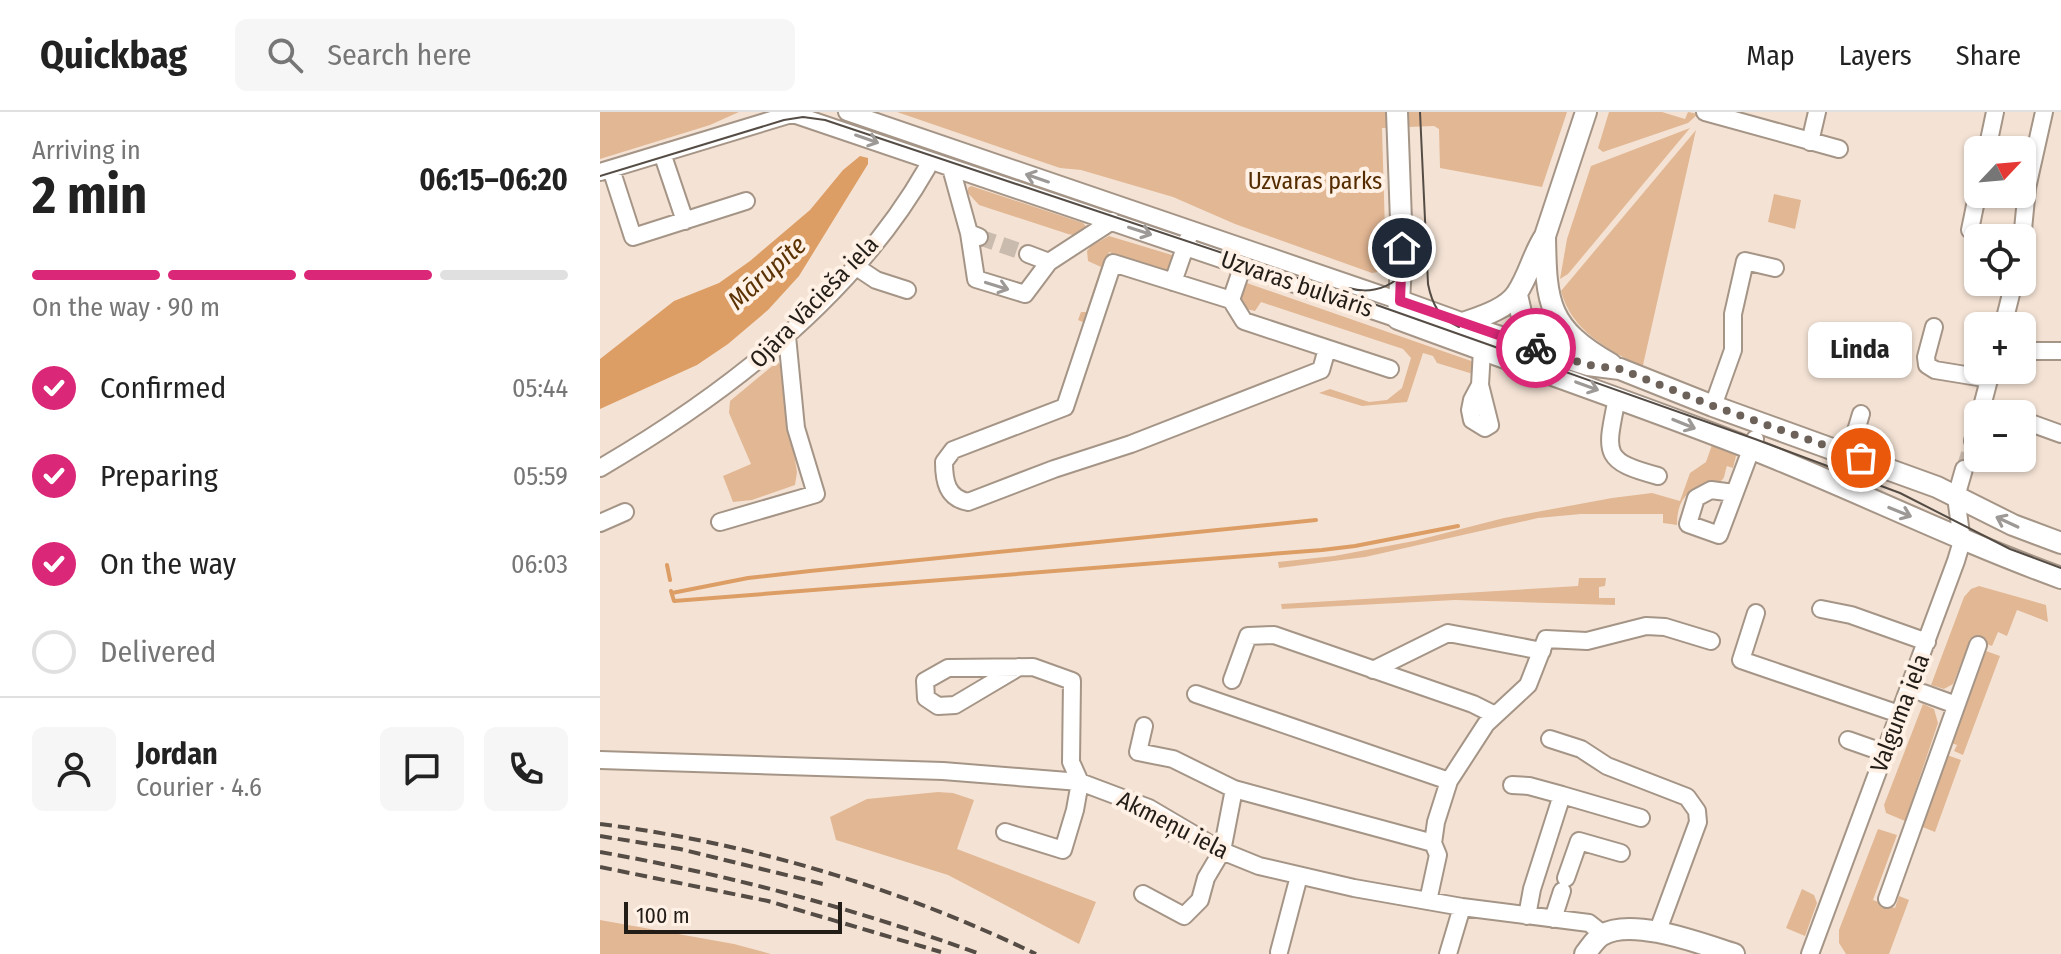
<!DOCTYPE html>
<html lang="en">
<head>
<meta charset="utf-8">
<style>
  body { margin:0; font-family:"Fira Sans Condensed",sans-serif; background:#f6f6f6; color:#222; height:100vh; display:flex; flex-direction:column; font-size:30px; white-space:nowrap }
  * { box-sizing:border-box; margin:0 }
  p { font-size:26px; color:#767676 }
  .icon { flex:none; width:44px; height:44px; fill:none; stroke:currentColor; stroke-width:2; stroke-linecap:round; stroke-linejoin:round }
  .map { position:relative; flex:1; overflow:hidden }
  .drawer { display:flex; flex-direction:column; background:#fff; width:600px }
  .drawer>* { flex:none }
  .needle { width:52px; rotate:64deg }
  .tools { position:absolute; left:1364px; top:24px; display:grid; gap:16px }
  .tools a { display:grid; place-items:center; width:72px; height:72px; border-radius:12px; background:#fff; box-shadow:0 2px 6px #0004; font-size:40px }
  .scale { position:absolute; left:24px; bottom:20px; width:218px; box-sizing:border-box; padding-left:8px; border:4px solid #231d18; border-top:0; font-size:22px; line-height:28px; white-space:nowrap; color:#231d18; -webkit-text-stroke:6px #fff1e5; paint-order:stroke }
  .pin { position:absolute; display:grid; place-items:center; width:68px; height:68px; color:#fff; margin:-34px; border:4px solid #fff; border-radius:50%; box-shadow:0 2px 8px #0007 }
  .courier { position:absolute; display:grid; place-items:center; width:80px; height:80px; margin:-40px; border:6px solid #db2777; border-radius:50%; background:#fff; color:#222; box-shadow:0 2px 10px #0007 }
  .bubble { position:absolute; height:56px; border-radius:12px; background:#fff; box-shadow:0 2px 6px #0004; font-size:26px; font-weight:700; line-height:56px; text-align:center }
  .overview em { font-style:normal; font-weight:700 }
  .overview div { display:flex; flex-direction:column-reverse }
  .overview { display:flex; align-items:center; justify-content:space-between; height:136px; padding:0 32px }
  h1 { font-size:52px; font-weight:700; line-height:60px }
  .bar { display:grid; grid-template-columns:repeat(4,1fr); gap:12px 8px; align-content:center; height:96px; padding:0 32px }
  .bar i { height:10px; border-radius:6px; background:#e0e0e0 }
  .bar .active { background:#db2777 }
  .bar p { grid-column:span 4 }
  .line { display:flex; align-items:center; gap:20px; padding:0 32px; border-top:2px solid #e0e0e0 }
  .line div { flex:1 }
  .round { display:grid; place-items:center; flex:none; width:84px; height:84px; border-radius:12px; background:#f6f6f6 }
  ol { padding:0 32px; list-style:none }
  li { display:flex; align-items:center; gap:24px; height:88px }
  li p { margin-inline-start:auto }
  li .icon { padding:8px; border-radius:50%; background:#db2777; color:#fff; stroke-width:4 }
  li:last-child { color:#767676 }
  li i { width:44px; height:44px; border:4px solid #e0e0e0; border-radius:50% }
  header { display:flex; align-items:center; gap:48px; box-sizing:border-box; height:112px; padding:0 40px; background:#fff; border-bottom:2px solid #e0e0e0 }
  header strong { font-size:38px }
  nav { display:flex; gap:44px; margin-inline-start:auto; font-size:28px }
  .search { width:560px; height:72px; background:#f6f6f6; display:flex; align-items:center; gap:20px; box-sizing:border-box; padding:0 28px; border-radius:12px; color:#767676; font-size:30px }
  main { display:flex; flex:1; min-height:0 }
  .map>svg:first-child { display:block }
</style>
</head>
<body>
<header>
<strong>Quickbag</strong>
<div class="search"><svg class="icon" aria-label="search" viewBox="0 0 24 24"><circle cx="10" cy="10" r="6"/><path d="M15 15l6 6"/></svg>Search here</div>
<nav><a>Map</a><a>Layers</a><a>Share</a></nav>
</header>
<main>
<section class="drawer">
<div class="overview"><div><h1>2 min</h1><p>Arriving in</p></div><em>06:15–06:20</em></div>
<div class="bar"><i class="active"></i><i class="active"></i><i class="active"></i><i></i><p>On the way · 90 m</p></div>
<ol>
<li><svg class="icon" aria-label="check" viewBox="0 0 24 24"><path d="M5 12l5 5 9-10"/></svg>Confirmed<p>05:44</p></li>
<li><svg class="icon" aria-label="check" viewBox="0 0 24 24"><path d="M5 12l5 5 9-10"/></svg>Preparing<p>05:59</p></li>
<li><svg class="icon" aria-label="check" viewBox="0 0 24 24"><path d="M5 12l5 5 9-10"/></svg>On the way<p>06:03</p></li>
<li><i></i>Delivered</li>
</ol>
<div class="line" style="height:144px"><a class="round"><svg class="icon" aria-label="person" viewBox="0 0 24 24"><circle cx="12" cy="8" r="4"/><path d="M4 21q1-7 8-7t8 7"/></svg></a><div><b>Jordan</b><p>Courier · 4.6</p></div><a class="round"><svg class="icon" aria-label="chat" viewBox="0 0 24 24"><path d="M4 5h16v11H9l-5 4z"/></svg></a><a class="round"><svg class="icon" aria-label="phone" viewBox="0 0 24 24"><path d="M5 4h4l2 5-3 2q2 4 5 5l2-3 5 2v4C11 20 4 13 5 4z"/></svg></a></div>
</section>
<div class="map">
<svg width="1461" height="842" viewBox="0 0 1461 842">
  <rect width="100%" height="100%" fill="#f4e3d5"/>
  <path fill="#e2b794" d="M0,0H139L110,13L0,47Z
    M297,0H967L942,75L840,56L839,17L834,14L782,16L786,153L778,160L772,161L635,112L573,85L481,58L460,56Z
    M1009,0H1062L1085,7L1088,0L1098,2L1088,11L1003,40L998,36Z
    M1090,16L968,162L960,167L967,127L991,54Z
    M1096,18L1043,253L1040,254C1007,237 971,218 961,179Z
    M371,74L483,111L488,117L478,124L468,122L379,93L368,81V76Z
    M1174,82L1201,88L1195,117L1168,110Z
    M509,124L572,143L568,159L509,140L485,211L478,208L481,200H486L501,155L488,149L487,139L491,134Z
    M644,170L877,251L873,262L837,251L833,244L823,241L807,290L762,294L719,281L730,277L769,290L787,288L802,276L811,246L803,237L661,190L655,199L642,196L639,182Z
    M177,250L180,252L197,360L195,373L152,388L133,390L123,364L151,352L129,301L130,289Z
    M1112,333L1134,340L1136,344L1133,356L1127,354C1125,359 1125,364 1123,367C1120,371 1114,371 1110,372C1087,377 1077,388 1077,413L1063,411V402H981L938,406L765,445L679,456L678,450L734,444L814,429L904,406L1012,386L1052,381L1080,389L1090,361L1106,350Z
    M979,466H1006L1005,474L999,475V486H1015V493L855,488L682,497L681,492L978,474Z
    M1379,474L1446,493L1448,510L1417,498L1407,524L1398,520L1392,534L1371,526L1353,572L1344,577L1331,573L1364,485L1371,477Z
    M1386,539L1400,544L1363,643L1354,639L1357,633L1351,631Z
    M1323,592L1334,597L1338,611L1305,709L1286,701L1284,693Z
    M1347,643L1361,648L1335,720L1320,714Z
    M338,680L353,681L374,688L357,737L496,790L479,832L348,763L236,728L230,705L267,687Z
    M1278,717L1297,723L1273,788L1295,796L1299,784L1309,788L1289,842H1246L1239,831V818Z
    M1202,777L1214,783L1217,791L1205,824L1186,816Z
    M0,808L134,832L171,842H0Z"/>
  <path fill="#dd9e66" d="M260,44L268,46V52L199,164L168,198L128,232L97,253L0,297V247L74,189L119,171L150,149L210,98L243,58Z"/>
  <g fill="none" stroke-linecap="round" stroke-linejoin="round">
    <path stroke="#dd9e66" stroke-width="4" d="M67,453L70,468
      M71,479L74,489L722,438L755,434L858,414
      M72,481L148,466L210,459L716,408"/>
    <path stroke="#cabbaf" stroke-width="16" stroke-dasharray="16 8" stroke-linecap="butt" d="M379,125L428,142
      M1364,357L1373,329"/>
    <defs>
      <path id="minor" d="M247,0L800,189
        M1105,0L1239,37
        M193,2L798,207
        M1210,30L1217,0
        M1387,38L1395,0
        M62,41L85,109
        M351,56L369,121L379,125
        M11,57L33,125L146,89
        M0,60L198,0
        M1370,118L1378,79
        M369,121L376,167L425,182L449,150
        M1422,128L1427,76L1444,0
        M428,142L449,150L512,109
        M643,153L631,188L644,209L790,257
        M255,154L276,168L307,178
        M573,170L588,127
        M631,188L513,151L465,295L353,338L344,350C344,369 347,386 368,390L454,357L531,332L721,258L727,237
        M1403,214L1414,170
        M1334,215L1326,245L1327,253L1335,258L1390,267
        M1422,239H1461
        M880,273L872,288L870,298L872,308L885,316L890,313L880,273L882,238
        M1017,286C1006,341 1001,349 1058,364
        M1113,294L1133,238V202L1145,149L1175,156
        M1382,295L1404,302
        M1380,302L1391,260
        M1422,308L1461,322
        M1373,329L1378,311
        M1249,342L1261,302
        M0,356C125,283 254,184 327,56
        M1134,381L1111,378L1096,386L1088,412L1119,423L1155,327
        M120,410L216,382L196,316L187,224
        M0,411L25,400
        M1221,497L1251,503L1327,530
        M1156,501L1141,548L1299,602
        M773,558L848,521L942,539
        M632,568L648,524L674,523L873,592L895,603
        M1323,581L1356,593
        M596,582L849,669
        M544,614L538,640L573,647L634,677
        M950,627L981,637L1007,654L1087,685L1097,699L1098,710L1057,821
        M1248,628L1285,641
        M0,648L343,659L480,670L549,696L622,739L659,754L754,776L862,795L989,811L1003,822
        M912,673L929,674L962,683
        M405,720L463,738L475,698L480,670L471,650L472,569L433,555L348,556L325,569L326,586L338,594L355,593L419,555
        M833,731L836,710L849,669L886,612L928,573L946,527L987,529L1046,514L1065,515L1111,529
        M966,766L979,729L1021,741
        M543,782L584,804L600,788L606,766L622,739L634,677L833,731L838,743L828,789
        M1287,787L1378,533
        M927,804L932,777L962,683L1041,706
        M953,807L962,779
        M679,840L699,764
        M848,842L862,795
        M1210,842L1356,449L1362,429L1356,385L1364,357"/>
      <path id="major" d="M797,0L802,136L798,207C916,251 1035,291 1152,337C1256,378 1356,428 1461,466
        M945,124C946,192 948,216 1011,252
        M917,183L922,205L940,242
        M800,189L888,221L988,253L1020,257L1113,294L1337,375L1413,413L1461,431
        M863,211C880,205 907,197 917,181C929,163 933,142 945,124L986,0
        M985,842C990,836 995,827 1002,823C1032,805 1102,832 1134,842"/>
    </defs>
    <use href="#minor" stroke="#a59587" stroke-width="20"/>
    <use href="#major" stroke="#a59587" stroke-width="24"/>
    <use href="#minor" stroke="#fff" stroke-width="16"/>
    <use href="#major" stroke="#fff" stroke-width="20"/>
    <path stroke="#554d45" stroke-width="2" d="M820,0L828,172C832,192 839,206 859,215
      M0,64L184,8L203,5L225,8L754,185L1155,327L1300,381L1410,437L1461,456
      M749,176C784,187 817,160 818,125"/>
    <path stroke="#554d45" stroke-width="4" stroke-dasharray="12 6" stroke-linecap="butt" d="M0,712C151,731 299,776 436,842
      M0,724L80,737L227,773
      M0,740C130,763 256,797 380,842
      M0,755L168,789L341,840"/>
  </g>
  <defs><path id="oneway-shaft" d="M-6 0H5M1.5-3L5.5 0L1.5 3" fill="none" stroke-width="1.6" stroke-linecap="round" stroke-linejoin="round" transform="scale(2)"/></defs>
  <g stroke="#9c9997">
    <use href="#oneway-shaft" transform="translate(267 27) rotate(19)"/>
    <use href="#oneway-shaft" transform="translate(437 66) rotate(-161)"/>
    <use href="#oneway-shaft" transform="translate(540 119) rotate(18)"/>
    <use href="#oneway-shaft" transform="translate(397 174) rotate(17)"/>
    <use href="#oneway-shaft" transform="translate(987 274) rotate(20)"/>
    <use href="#oneway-shaft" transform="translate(1084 312) rotate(22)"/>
    <use href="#oneway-shaft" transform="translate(1300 400) rotate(22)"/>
    <use href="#oneway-shaft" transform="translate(1407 410) rotate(-155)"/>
  </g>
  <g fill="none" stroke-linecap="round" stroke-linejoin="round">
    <path stroke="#6c625a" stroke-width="8" stroke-dasharray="0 14.4" d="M936,236L988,253L1020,257L1113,294L1261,346"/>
    <path stroke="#db2777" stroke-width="10" d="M802,136L800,189L936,236"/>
  </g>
  <g text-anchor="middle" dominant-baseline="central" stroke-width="8" stroke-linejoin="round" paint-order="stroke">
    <g font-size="24" fill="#552c00" stroke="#fff1e5">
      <text x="715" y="69">Uzvaras parks</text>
    </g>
    <g font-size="24" fill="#231d18" stroke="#fff1e5">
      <text transform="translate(697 172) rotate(19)">Uzvaras bulvāris</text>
      <text transform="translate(214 190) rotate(-46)">Ojāra Vācieša iela</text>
      <text transform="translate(1300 601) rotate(-69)">Valguma iela</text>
      <text transform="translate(573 713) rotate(27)">Akmeņu iela</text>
    </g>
    <g font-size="26" font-style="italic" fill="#5b3204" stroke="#fff1e5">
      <text transform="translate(167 161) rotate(-42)">Mārupīte</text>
    </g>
  </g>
</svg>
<div class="tools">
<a><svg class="needle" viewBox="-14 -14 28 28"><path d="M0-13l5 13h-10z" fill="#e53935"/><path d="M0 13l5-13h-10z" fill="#767676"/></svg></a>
<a><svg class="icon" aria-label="locate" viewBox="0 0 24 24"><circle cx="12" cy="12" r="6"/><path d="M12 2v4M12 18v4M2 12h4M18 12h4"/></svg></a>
<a>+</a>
<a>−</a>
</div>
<div class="scale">100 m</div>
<div class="pin" style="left:1261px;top:346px;background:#ea580c"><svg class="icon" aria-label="bag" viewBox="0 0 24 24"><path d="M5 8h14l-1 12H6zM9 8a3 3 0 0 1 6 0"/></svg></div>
<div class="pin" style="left:802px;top:136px;background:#1f2937"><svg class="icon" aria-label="home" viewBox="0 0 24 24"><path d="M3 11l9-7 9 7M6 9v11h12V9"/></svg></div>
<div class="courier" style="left:936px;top:236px"><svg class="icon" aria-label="bike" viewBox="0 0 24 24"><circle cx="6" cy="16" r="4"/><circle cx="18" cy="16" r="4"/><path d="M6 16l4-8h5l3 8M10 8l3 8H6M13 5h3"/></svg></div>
<div class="bubble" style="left:1208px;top:210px;width:104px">Linda</div>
</div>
</main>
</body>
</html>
